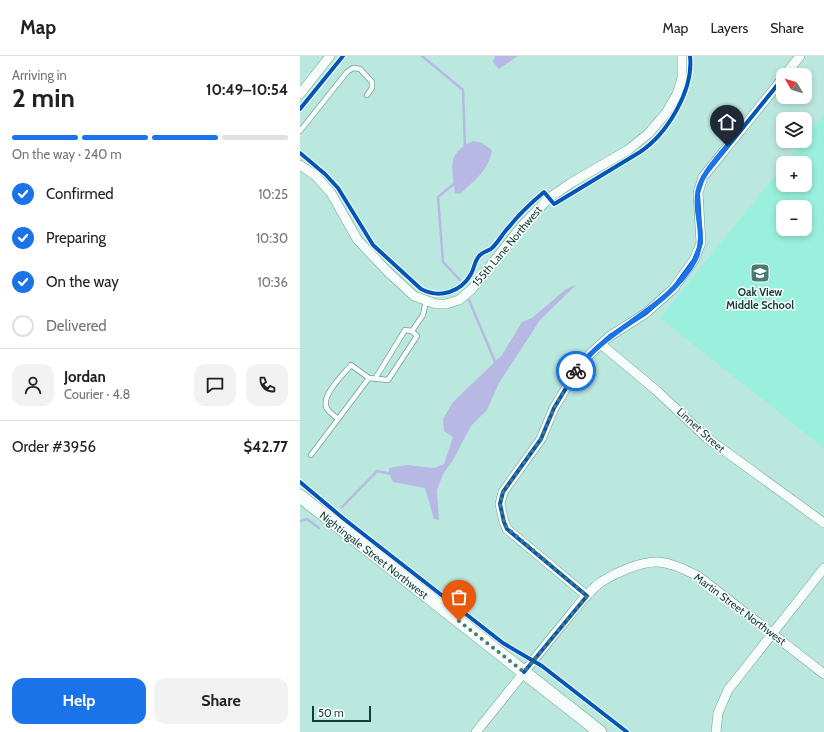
<!DOCTYPE html>
<html lang="en">
<head>
<meta charset="utf-8">
<style>
  body { margin:0; font-family:Cabin,sans-serif; background:#f2f2f2; color:#222; height:100vh; display:flex; flex-direction:column; font-size:15px; white-space:nowrap }
  * { box-sizing:border-box; margin:0 }
  p { font-size:13px; color:#767676 }
  .icon { flex:none; width:22px; height:22px; fill:none; stroke:currentColor; stroke-width:2; stroke-linecap:round; stroke-linejoin:round }
  .map { position:relative; flex:1; overflow:hidden }
  .panel { display:flex; flex-direction:column; background:#fff; width:300px }
  .panel>* { flex:none }
  .needle { width:26px; rotate:308deg }
  .controls { position:absolute; left:476px; top:12px; display:grid; gap:8px }
  .controls a { display:grid; place-items:center; width:36px; height:36px; border-radius:8px; background:#fff; box-shadow:0 2px 6px #0003; font-size:20px }
  .scale { position:absolute; left:12px; bottom:10px; width:59px; box-sizing:border-box; padding-left:4px; border:2px solid #0d3f36; border-top:0; font-size:11px; line-height:14px; white-space:nowrap; color:#0d3f36; -webkit-text-stroke:3px #fff; paint-order:stroke }
  .pin { position:absolute; display:grid; place-items:center; width:34px; height:34px; color:#fff; margin:-41px -17px; border-radius:50% 50% 50% 0; rotate:-45deg; box-shadow:0 0 4px #0007 }
  .pin .icon { rotate:45deg }
  .courier { position:absolute; display:grid; place-items:center; width:40px; height:40px; margin:-20px; border:3px solid #1a73e8; border-radius:50%; background:#fff; color:#222; box-shadow:0 1px 5px #0007 }
  .head em { font-style:normal; font-weight:800 }
  .head div { display:flex; flex-direction:column-reverse }
  .head { display:flex; align-items:center; justify-content:space-between; height:68px; padding:0 12px }
  h1 { font-size:26px; font-weight:800; line-height:30px }
  .bar { display:grid; grid-template-columns:repeat(4,1fr); gap:6px 4px; align-content:center; height:48px; padding:0 12px }
  .bar i { height:5px; border-radius:3px; background:#e0e0e0 }
  .bar .active { background:#1a73e8 }
  .bar p { grid-column:span 4 }
  .line { display:flex; align-items:center; gap:10px; padding:0 12px; border-top:1px solid #e0e0e0 }
  .line div { flex:1 }
  .round { display:grid; place-items:center; flex:none; width:42px; height:42px; border-radius:12px; background:#f2f2f2 }
  ol { padding:0 12px; list-style:none }
  li { display:flex; align-items:center; gap:12px; height:44px }
  li p { margin-inline-start:auto }
  li .icon { padding:4px; border-radius:50%; background:#1a73e8; color:#fff; stroke-width:4 }
  li:last-child { color:#767676 }
  li i { width:22px; height:22px; border:2px solid #e0e0e0; border-radius:50% }
  .button { display:flex; gap:8px; margin-top:auto; padding:8px 12px }
  .button a { flex:1; height:46px; border-radius:12px; background:#1a73e8; color:#fff; font-size:16px; font-weight:800; line-height:46px; text-align:center }
  .button a+a { background:#f2f2f2; color:#222 }
  header { display:flex; align-items:center; gap:24px; box-sizing:border-box; height:56px; padding:0 20px; background:#fff; border-bottom:1px solid #e0e0e0 }
  header strong { font-size:19px }
  nav { display:flex; gap:22px; margin-inline-start:auto; font-size:14px }
  main { display:flex; flex:1; min-height:0 }
  .map>svg:first-child { display:block }
</style>
</head>
<body>
<header>
<strong>Map</strong>
<nav><a>Map</a><a>Layers</a><a>Share</a></nav>
</header>
<main>
<section class="panel">
<div class="head"><div><h1>2 min</h1><p>Arriving in</p></div><em>10:49–10:54</em></div>
<div class="bar"><i class="active"></i><i class="active"></i><i class="active"></i><i></i><p>On the way · 240 m</p></div>
<ol>
<li><svg class="icon" aria-label="check" viewBox="0 0 24 24"><path d="M5 12l5 5 9-10"/></svg>Confirmed<p>10:25</p></li>
<li><svg class="icon" aria-label="check" viewBox="0 0 24 24"><path d="M5 12l5 5 9-10"/></svg>Preparing<p>10:30</p></li>
<li><svg class="icon" aria-label="check" viewBox="0 0 24 24"><path d="M5 12l5 5 9-10"/></svg>On the way<p>10:36</p></li>
<li><i></i>Delivered</li>
</ol>
<div class="line" style="height:72px"><a class="round"><svg class="icon" aria-label="person" viewBox="0 0 24 24"><circle cx="12" cy="8" r="4"/><path d="M4 21q1-7 8-7t8 7"/></svg></a><div><b>Jordan</b><p>Courier · 4.8</p></div><a class="round"><svg class="icon" aria-label="chat" viewBox="0 0 24 24"><path d="M4 5h16v11H9l-5 4z"/></svg></a><a class="round"><svg class="icon" aria-label="phone" viewBox="0 0 24 24"><path d="M5 4h4l2 5-3 2q2 4 5 5l2-3 5 2v4C11 20 4 13 5 4z"/></svg></a></div>
<div class="line" style="height:52px"><div>Order #3956</div><b>$42.77</b></div>
<div class="button"><a>Help</a><a>Share</a></div>
</section>
<div class="map">
<svg width="524" height="676" viewBox="0 0 524 676">
  <rect width="100%" height="100%" fill="#bae8de"/>
  <path fill="#98f0dd" fill-rule="evenodd" d="M524,59V392L360,262L483,110V129H505V107H485L503,85H505V82ZM483,151H505V173H483Z"/>
  <path fill="#b8b8e4" d="M195,0H218L199,13L193,6Z
    M173,85L182,87L192,94C189,114 174,125 160,138L155,137C152,112 146,97 173,85Z
    M276,229L240,264L199,327L187,354L171,370L153,404L143,418L137,434L139,464L134,463L125,432L93,426L89,417V412L106,409L134,412L144,408L153,381L144,375L143,363L153,346L202,299L222,266L232,262L266,233Z"/>
  <g fill="none" stroke-linecap="round" stroke-linejoin="round">
    <path stroke="#b8b8e4" stroke-width="2.5" d="M122,0L163,34L165,92
      M155,127L138,141L143,206L160,224
      M169,244L196,308
      M42,451L77,415L92,418
      M0,465L7,463L19,472"/>
    <defs>
      <path id="lane" d="M0,75L47,16L53,12L60,13L72,26V32L67,39
        M75,323L105,274L112,275
        M38,363C35,360 31,358 28,354C18,342 43,319 51,309L69,322
        M11,399L69,322L88,324L117,280L112,275L123,259L126,245"/>
      <path id="street" d="M485,19L500,0
        M0,38L30,0
        M0,109L16,120L31,137L57,183L87,215L114,240L136,248H146L159,244L172,233L221,171L249,142L271,127L328,94L349,77L366,57L377,38L382,22V0
        M302,289L357,335L407,382L524,467
        M287,540L207,473L204,466L200,448L203,436L241,383L254,352L277,314L290,298L310,280L346,257L373,233L394,204L401,187L398,137L403,121L483,22
        M176,676C205,641 233,604 262,569C274,555 286,537 301,526C315,517 341,505 358,506C373,507 385,514 398,520L524,618
        M416,676L418,657L428,634L524,512"/>
      <path id="secondary" d="M0,440L300,676"/>
    </defs>
    <use href="#lane" stroke="#779d95" stroke-width="6"/>
    <use href="#street" stroke="#779d95" stroke-width="10"/>
    <use href="#secondary" stroke="#779d95" stroke-width="14"/>
    <use href="#lane" stroke="#f5fcfa" stroke-width="4.5"/>
    <use href="#street" stroke="#f5fcfa" stroke-width="9"/>
    <use href="#secondary" stroke="#f5fcfa" stroke-width="13"/>
    <defs>
      <path id="cycleway" d="M0,53L43,0
        M0,97L25,118L38,132L73,189L121,233C140,243 161,236 171,218C175,211 174,205 180,199C184,195 190,195 193,191C199,185 203,177 209,171C219,158 231,147 244,136L254,148L256,147L340,96C367,78 394,34 390,0
        M0,426L44,463L203,587L242,610L327,676
        M224,616L287,540L207,473L204,466L200,448L203,436L241,383L254,352L277,314L290,298L310,280L346,257L373,233L394,204L401,187L398,137L403,121L483,22"/>
    </defs>
    <use href="#cycleway" stroke="#fff" stroke-width="6"/>
    <use href="#cycleway" stroke="#0057b8" stroke-width="4"/>
  </g>
  <g fill="none" stroke-linecap="round" stroke-linejoin="round">
    <path stroke="#4a7a71" stroke-width="4" stroke-dasharray="0 7.2" d="M159,565L224,616L287,540L207,472L204,466L200,448L203,436L241,383L254,352L276,315"/>
    <path stroke="#1a73e8" stroke-width="5" d="M276,315C308,270 368,254 395,204C408,178 393,159 398,135C402,118 416,104 427,90"/>
  </g>
  <defs>
    <symbol id="school-square" viewBox="-11 -11 22 22"><rect x="-9" y="-9" width="18" height="18" rx="4" fill="#4a7a71" stroke="#fff"/><path d="M0-5L7-2L0 1L-7-2ZM-4 1L0 2.5L4 1V4Q0 6-4 4Z" fill="#fff"/></symbol>
  </defs>
  <g fill-rule="evenodd">
    <use href="#school-square" x="449" y="206" width="22" height="22"/>
  </g>
  <g text-anchor="middle" dominant-baseline="central" stroke-width="3" stroke-linejoin="round" paint-order="stroke">
    <g font-size="11" fill="#0d3f36" stroke="#fff">
      <text transform="translate(207 190) rotate(-50)">155th Lane Northwest</text>
      <text transform="translate(401 374) rotate(42)">Linnet Street</text>
      <text transform="translate(74 499) rotate(38)">Nightingale Street Northwest</text>
      <text transform="translate(440 553) rotate(37)">Martin Street Northwest</text>
    </g>
    <g font-size="11" font-weight="bold" fill="#0d3f36" stroke="#fff">
      <text x="460" y="236">Oak View<tspan x="460" dy="13">Middle School</tspan></text>
    </g>
  </g>
</svg>
<div class="controls">
<a><svg class="needle" viewBox="-14 -14 28 28"><path d="M0-13l5 13h-10z" fill="#e53935"/><path d="M0 13l5-13h-10z" fill="#767676"/></svg></a>
<a><svg class="icon" aria-label="layers" viewBox="0 0 24 24"><path d="M12 4l9 5-9 5-9-5zM3 14l9 5 9-5"/></svg></a>
<a>+</a>
<a>−</a>
</div>
<div class="scale">50 m</div>
<div class="pin" style="left:159px;top:565px;background:#ea580c"><svg class="icon" aria-label="bag" viewBox="0 0 24 24"><path d="M5 8h14l-1 12H6zM9 8a3 3 0 0 1 6 0"/></svg></div>
<div class="pin" style="left:427px;top:90px;background:#1f2937"><svg class="icon" aria-label="home" viewBox="0 0 24 24"><path d="M3 11l9-7 9 7M6 9v11h12V9"/></svg></div>
<div class="courier" style="left:276px;top:315px"><svg class="icon" aria-label="bike" viewBox="0 0 24 24"><circle cx="6" cy="16" r="4"/><circle cx="18" cy="16" r="4"/><path d="M6 16l4-8h5l3 8M10 8l3 8H6M13 5h3"/></svg></div>
</div>
</main>
</body>
</html>
